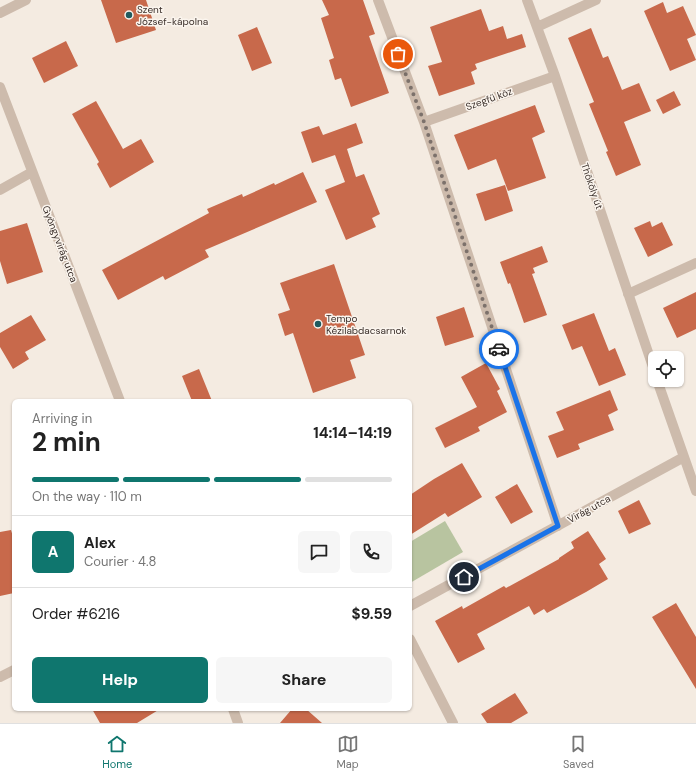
<!DOCTYPE html>
<html lang="en">
<head>
<meta charset="utf-8">
<style>
  body { margin:0; font-family:"DM Sans",sans-serif; background:#f6f6f6; color:#222; height:100vh; display:flex; flex-direction:column; font-size:15px; white-space:nowrap }
  * { box-sizing:border-box; margin:0 }
  p { font-size:13px; color:#767676 }
  .icon { flex:none; width:22px; height:22px; fill:none; stroke:currentColor; stroke-width:2; stroke-linecap:round; stroke-linejoin:round }
  .map { position:relative; flex:1; overflow:hidden }
  .side { position:absolute; left:12px; top:399px; width:400px; height:312px; display:flex; flex-direction:column; background:#fff; border-radius:6px; box-shadow:0 1px 3px #0004 }
  .side>* { flex:none }
  .controls { position:absolute; left:648px; top:351px; display:grid; gap:8px }
  .controls a { display:grid; place-items:center; width:36px; height:36px; border-radius:6px; background:#fff; box-shadow:0 1px 3px #0004; font-size:20px }
  .pin { position:absolute; display:grid; place-items:center; width:34px; height:34px; color:#fff; margin:-17px; border:2px solid #fff; border-radius:50%; box-shadow:0 1px 4px #0007 }
  .courier { position:absolute; display:grid; place-items:center; width:40px; height:40px; margin:-20px; border:3px solid #1a73e8; border-radius:50%; background:#fff; color:#222; box-shadow:0 1px 5px #0007 }
  .summary em { font-style:normal; font-weight:700 }
  .summary div { display:flex; flex-direction:column-reverse }
  .summary { display:flex; align-items:center; justify-content:space-between; height:68px; padding:0 20px }
  h1 { font-size:26px; font-weight:700; line-height:30px }
  .bar { display:grid; grid-template-columns:repeat(4,1fr); gap:6px 4px; align-content:center; height:48px; padding:0 20px }
  .bar i { height:5px; border-radius:3px; background:#e0e0e0 }
  .bar .current { background:#0f766e }
  .bar p { grid-column:span 4 }
  .line { display:flex; align-items:center; gap:10px; padding:0 20px; border-top:1px solid #e0e0e0 }
  .line div { flex:1 }
  .round { display:grid; place-items:center; flex:none; width:42px; height:42px; border-radius:6px; background:#f6f6f6 }
  .action { display:flex; gap:8px; margin-top:auto; padding:8px 20px }
  .action a { flex:1; height:46px; border-radius:6px; background:#0f766e; color:#fff; font-size:16px; font-weight:700; line-height:46px; text-align:center }
  .action a+a { background:#f6f6f6; color:#222 }
  .dock { display:flex; justify-content:space-around; align-items:center; height:56px; border-top:1px solid #e0e0e0; background:#fff; font-size:11px; color:#767676 }
  .dock a { display:grid; justify-items:center; gap:2px }
  .dock .current { color:#0f766e }
  .map>svg:first-child { display:block }
</style>
</head>
<body>
<div class="map">
<svg width="696" height="723" viewBox="0 0 696 723">
  <rect width="100%" height="100%" fill="#f4ebe1"/>
  <path fill="#b8c4a0" d="M445,521L463,552L410,583V542Z"/>
  <path fill="#c8694b" d="M101,0H146L156,30L116,43Z
    M322,0H363L375,34L369,36L389,93L351,107L341,78L335,80L329,60L334,58L321,18L329,15Z
    M663,2L667,13L683,6L696,35L687,39L696,60L670,71L644,11Z
    M481,9L489,31L503,26L507,39L522,34L526,47L475,64L477,69L471,72L475,84L439,96L428,66L442,62L430,27Z
    M257,27L272,63L252,71L238,35Z
    M591,28L603,58L608,56L622,90L639,83L651,111L624,122L641,165L616,176L606,152L608,151L589,104L594,102L568,38Z
    M66,41L78,66L44,83L32,58Z
    M674,91L681,105L663,114L656,100Z
    M96,101L123,149L141,139L154,162L110,188L97,164L99,162L72,114Z
    M535,105L545,132L532,138L546,178L508,191L496,159L468,170L454,135Z
    M356,123L363,143L347,149L356,177L364,174L380,214L372,218L376,227L346,240L325,190L345,182L335,155L312,163L301,132L319,126L323,135Z
    M303,172L317,202L205,250L209,257L165,280L163,276L118,300L102,270L209,213L207,209L242,194L243,197L274,183L275,185Z
    M505,185L513,211L485,221L476,194Z
    M650,221L652,227L662,222L673,245L648,257L634,228Z
    M27,223L43,272L7,284L0,261V231Z
    M542,246L548,262L533,268L535,273L532,274L547,315L524,323L510,283L508,284L500,262Z
    M334,264L365,355L350,360L356,378L313,393L293,333L285,336L278,314L290,310L280,283Z
    M696,292V329L677,338L663,308Z
    M464,307L474,337L445,346L436,317Z
    M594,313L609,351L615,348L626,375L599,386L582,346L572,350L562,325Z
    M31,315L46,340L25,352L29,359L13,369L0,347V333Z
    M486,363L500,389L497,391L507,412L478,427L480,431L445,448L435,428L477,407L461,377Z
    M199,369L212,401H192L182,376Z
    M610,390L618,410L608,415L614,430L578,444L580,449L557,458L548,436L564,430L556,412Z
    M462,463L482,497L448,517L445,513L410,535V495L434,479Z
    M517,484L533,512L511,524L495,497Z
    M639,500L651,524L629,534L618,511Z
    M11,530L14,540V593L0,596V532Z
    M588,531L606,559L599,564L608,579L586,592L547,613L544,609L534,615L529,606L477,634L485,649L458,663L435,621L462,606L463,609L504,586L506,588L559,559V558L574,548L571,542Z
    M676,603L696,637V689L652,617Z
    M515,693L528,713L511,723H487L481,714Z
    M92,709H160L137,723H100Z
    M292,709H306L322,723H280Z"/>
  <g fill="none" stroke-linecap="round" stroke-linejoin="round">
    <path stroke="#cdbbac" stroke-width="10" d="M378,0L424,122L558,526
      M527,0L555,76L655,373
      M0,13L26,0
      M537,27L596,0
      M0,87L120,401
      M424,122L555,76
      M0,190L32,172
      M628,294L696,263
      M657,380L696,491
      M410,606L684,457
      M410,639L453,723
      M0,677L14,670
      M233,709L238,723"/>
  </g>
  <g fill="none" stroke-linecap="round" stroke-linejoin="round">
    <path stroke="#7c716b" stroke-width="4" stroke-dasharray="0 7.2" d="M398,54L424,122L499,349"/>
    <path stroke="#1a73e8" stroke-width="5" d="M464,577L558,526L499,349"/>
  </g>
  <g fill="#1f5a5e" stroke="#fbf5ee" stroke-width="1.5">
    <circle cx="129" cy="15" r="4"/>
    <circle cx="318" cy="324" r="4"/>
  </g>
  <g text-anchor="middle" dominant-baseline="central" stroke-width="3" stroke-linejoin="round" paint-order="stroke">
    <g font-size="10" fill="#3b302b" stroke="#fbf5ee" text-anchor="start">
      <text x="137" y="9">Szent<tspan x="137" dy="12">József-kápolna</tspan></text>
      <text x="326" y="318">Tempo<tspan x="326" dy="12">Kézilabdacsarnok</tspan></text>
    </g>
    <g font-size="10" fill="#3b302b" stroke="#fbf5ee">
      <text transform="translate(489 99) rotate(-20)">Szegfű köz</text>
      <text transform="translate(592 186) rotate(71)">Thököly út</text>
      <text transform="translate(60 244) rotate(69)">Gyöngyvirág utca</text>
      <text transform="translate(589 509) rotate(-29)">Virág utca</text>
    </g>
  </g>
</svg>
<div class="controls">
<a><svg class="icon" aria-label="locate" viewBox="0 0 24 24"><circle cx="12" cy="12" r="6"/><path d="M12 2v4M12 18v4M2 12h4M18 12h4"/></svg></a>
</div>
<div class="pin" style="left:398px;top:54px;background:#ea580c"><svg class="icon" aria-label="bag" viewBox="0 0 24 24"><path d="M5 8h14l-1 12H6zM9 8a3 3 0 0 1 6 0"/></svg></div>
<div class="pin" style="left:464px;top:577px;background:#1f2937"><svg class="icon" aria-label="home" viewBox="0 0 24 24"><path d="M3 11l9-7 9 7M6 9v11h12V9"/></svg></div>
<div class="courier" style="left:499px;top:349px"><svg class="icon" aria-label="car" viewBox="0 0 24 24"><path d="M5 17H2v-5l4-1 3-4h7l3 4 3 1v5h-3M9 17h6M6 11h13"/><circle cx="7" cy="17" r="2"/><circle cx="17" cy="17" r="2"/></svg></div>
<section class="side">
<div class="summary"><div><h1>2 min</h1><p>Arriving in</p></div><em>14:14–14:19</em></div>
<div class="bar"><i class="current"></i><i class="current"></i><i class="current"></i><i></i><p>On the way · 110 m</p></div>
<div class="line" style="height:72px"><b class="round" style="background:#0f766e;color:#fff">A</b><div><b>Alex</b><p>Courier · 4.8</p></div><a class="round"><svg class="icon" aria-label="chat" viewBox="0 0 24 24"><path d="M4 5h16v11H9l-5 4z"/></svg></a><a class="round"><svg class="icon" aria-label="phone" viewBox="0 0 24 24"><path d="M5 4h4l2 5-3 2q2 4 5 5l2-3 5 2v4C11 20 4 13 5 4z"/></svg></a></div>
<div class="line" style="height:52px"><div>Order #6216</div><b>$9.59</b></div>
<div class="action"><a>Help</a><a>Share</a></div>
</section>
</div>
<nav class="dock">
<a class="current"><svg class="icon" aria-label="home" viewBox="0 0 24 24"><path d="M3 11l9-7 9 7M6 9v11h12V9"/></svg>Home</a>
<a><svg class="icon" aria-label="map" viewBox="0 0 24 24"><path d="M3 6l6-2 6 2 6-2v14l-6 2-6-2-6 2zM9 4v14M15 6v14"/></svg>Map</a>
<a><svg class="icon" aria-label="saved" viewBox="0 0 24 24"><path d="M7 4h10v16l-5-4-5 4z"/></svg>Saved</a>
</nav>
</body>
</html>
